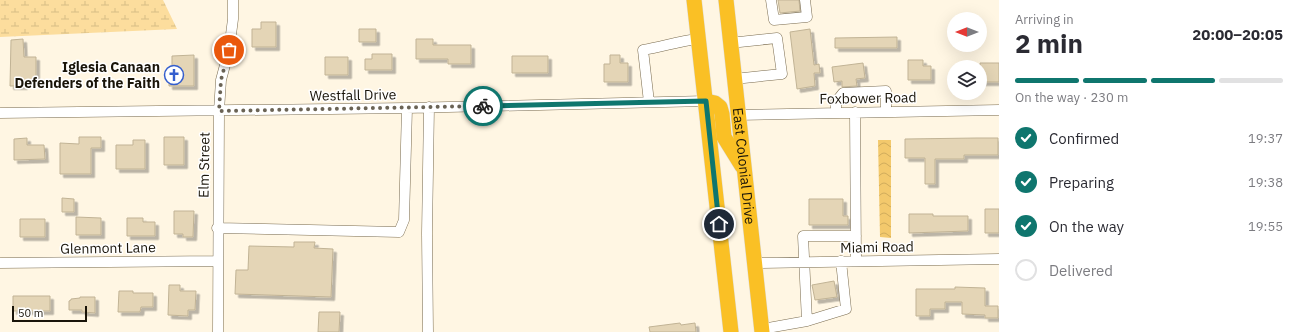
<!DOCTYPE html>
<html lang="en">
<head>
<meta charset="utf-8">
<style>
  body { margin:0; font-family:"IBM Plex Sans",sans-serif; background:#f2f2f3; color:#2b2b33; height:100vh; display:flex; flex-direction:column; font-size:15px; white-space:nowrap }
  * { box-sizing:border-box; margin:0 }
  p { font-size:13px; color:#7c7c81 }
  .icon { flex:none; width:22px; height:22px; fill:none; stroke:currentColor; stroke-width:2; stroke-linecap:round; stroke-linejoin:round }
  .map { position:relative; flex:1; overflow:hidden }
  .panel { display:flex; flex-direction:column; background:#fff; width:300px }
  .panel>* { flex:none }
  .needle { width:26px; rotate:270deg }
  .buttons { position:absolute; left:947px; top:12px; display:grid; gap:8px }
  .buttons a { display:grid; place-items:center; width:40px; height:40px; border-radius:50%; background:#fff; box-shadow:0 4px 16px #0002; font-size:20px }
  .scale { position:absolute; left:12px; bottom:10px; width:75px; box-sizing:border-box; padding-left:4px; border:2px solid #191409; border-top:0; font-size:11px; line-height:14px; white-space:nowrap; color:#191409; -webkit-text-stroke:3px #fff; paint-order:stroke }
  .pin { position:absolute; display:grid; place-items:center; width:34px; height:34px; color:#fff; margin:-17px; border:2px solid #fff; border-radius:50%; box-shadow:0 1px 4px #0007 }
  .courier { position:absolute; display:grid; place-items:center; width:40px; height:40px; margin:-20px; border:3px solid #0f766e; border-radius:50%; background:#fff; color:#222; box-shadow:0 1px 5px #0007 }
  .overview em { font-style:normal; font-weight:800 }
  .overview div { display:flex; flex-direction:column-reverse }
  .overview { display:flex; align-items:center; justify-content:space-between; height:68px; padding:0 16px }
  h1 { font-size:26px; font-weight:800; line-height:30px }
  .bar { display:grid; grid-template-columns:repeat(4,1fr); gap:6px 4px; align-content:center; height:48px; padding:0 16px }
  .bar i { height:5px; border-radius:3px; background:#e1e1e2 }
  .bar .current { background:#0f766e }
  .bar p { grid-column:span 4 }
  ol { padding:0 16px; list-style:none }
  li { display:flex; align-items:center; gap:12px; height:44px }
  li p { margin-inline-start:auto }
  li .icon { padding:4px; border-radius:50%; background:#0f766e; color:#fff; stroke-width:4 }
  li:last-child { color:#7c7c81 }
  li i { width:22px; height:22px; border:2px solid #e1e1e2; border-radius:50% }
  main { display:flex; flex:1; min-height:0 }
  .map>svg:first-child { display:block }
</style>
</head>
<body>
<main>
<div class="map">
<svg width="999" height="332" viewBox="0 0 999 332">
  <defs>
    <pattern id="wetland-marsh" width="20" height="14" patternUnits="userSpaceOnUse"><rect width="20" height="14" fill="#fcdd9d"/><path d="M1 5h8M5 5V1M11 12h8M15 12V8" fill="none" stroke="#d7bd86"/></pattern>
    <pattern id="water-waves" width="16" height="10" patternUnits="userSpaceOnUse"><rect width="16" height="10" fill="#f3c96c"/><path d="M0 5q4-4 8 0t8 0" fill="none" stroke="#d0ac5c"/></pattern>
    <filter id="shadow"><feDropShadow dx="3.5" dy="3.5" stdDeviation="0" flood-color="#0004"/></filter>
  </defs>
  <rect width="100%" height="100%" fill="#fff6e3"/>
  <path fill="url(#wetland-marsh)" d="M0,0H163L177,29L0,37Z"/>
  <path fill="url(#water-waves)" d="M878,140H891V238L880,237Z"/>
  <path fill="#e4d5b6" stroke="#c1b395" filter="url(#shadow)" d="M778,0H799L800,11L780,13Z
    M261,22H276V47H252V29H261Z
    M359,29H376V42H359Z
    M810,29L814,65L819,64L820,73H814L815,86L797,89L790,32Z
    M897,37V48H835V38Z
    M23,39L24,57H36V82L24,81V86H10L11,40Z
    M416,39H433V45H471V64H448V59H416Z
    M372,54H392V70H365V59H372Z
    M194,55V86H169V67H172V56Z
    M610,55H620V63H628V82H604V64H610Z
    M512,56H548V73H512Z
    M325,57H348V75H325Z
    M908,60H923V66H931V80H908Z
    M863,63L865,78L856,79L857,86L842,87V81L834,82L832,67Z
    M980,63H999V82H980Z
    M79,137H101V148H91V174H60V143L79,144Z
    M164,137H184V165H164Z
    M27,138V145H44L45,159L14,160V139Z
    M976,138H998V155H964V159H935V184H925V158H905V139Z
    M133,140H145V169H116V145H133Z
    M62,198L74,199V212H62Z
    M809,199H843V216H848V225H809Z
    M985,209H999V233H985Z
    M174,211H194L193,237H183V234H174Z
    M909,214H933V216H968V231L909,233Z
    M76,217L101,218V235H76Z
    M127,218H143V222H155V236H127Z
    M20,219H45V237H20Z
    M294,242H315L314,248L333,249L331,297L235,294L236,270H248L249,246L294,247Z
    M834,281L837,297L815,300L812,285Z
    M169,285H180V291H196L195,310H188V316L168,315Z
    M955,287L985,288V306H998V318H985V315L962,314V302H945V309H930V316H916V289H955Z
    M119,291H133V293H153V307H141L140,312H118Z
    M13,296H50V311H13Z
    M80,297H95V313L82,312V310H69V301L71,300V299L80,298Z
    M319,312H340L339,332H318Z
    M680,323L681,325L695,323L696,332H650L649,327Z"/>
  <g fill="none" stroke-linecap="round" stroke-linejoin="round">
    <defs>
      <path id="minor" d="M771,0L774,20L807,17L805,0
        M730,43L777,38L782,74L734,79
        M649,102L643,50C662,47 679,41 698,39
        M855,112L856,261
        M0,113L407,108L706,101
        M836,113V102L843,93L886,91V112
        M738,115L999,110
        M217,228L399,232L404,220L407,108
        M0,263L217,261
        M755,263L999,259
        M807,321L846,309L841,261
        M762,329L807,321L803,236H856
        M218,332L219,111L221,80L229,50L233,19V0
        M428,332L427,233L429,107"/>
      <g id="highway">
        <path d="M694,0L731,332"/>
        <path id="s1" d="M726,0L762,332"/>
        <path d="M706,101L715,103L720,107L722,114L724,137L742,166"/>
      </g>
    </defs>
    <use href="#minor" stroke="#7a6c50" stroke-width="11"/>
    <use href="#highway" stroke="#dfdedd" stroke-width="16"/>
    <use href="#minor" stroke="#fff" stroke-width="10"/>
    <use href="#highway" stroke="#fac025" stroke-width="15"/>
  </g>
  <g fill="none" stroke-linecap="round" stroke-linejoin="round">
    <path stroke="#6a6355" stroke-width="4" stroke-dasharray="0 7.2" d="M229,50L221,80L219,111L483,106"/>
    <path stroke="#0f766e" stroke-width="5" d="M483,106L706,101L719,224"/>
  </g>
  <defs>
    <symbol id="church-ring" viewBox="-11 -11 22 22"><circle r="9.5" fill="#fff" stroke="#345ece" stroke-width="1.5"/><path d="M-1.2-6h2.4v3.5h3.3v2.4h-3.3V6h-2.4V-.1h-3.3v-2.4h3.3Z" fill="#345ece"/></symbol>
  </defs>
  <g fill-rule="evenodd">
    <use href="#church-ring" x="163" y="64" width="22" height="22"/>
  </g>
  <g text-anchor="middle" dominant-baseline="central" stroke-width="3" stroke-linejoin="round" paint-order="stroke">
    <g font-size="14" font-weight="bold" fill="#191409" stroke="#fff" text-anchor="end">
      <text x="160" y="67">Iglesia Canaan<tspan x="160" dy="16">Defenders of the Faith</tspan></text>
    </g>
    <g font-size="14" fill="#191409" stroke="#fff">
      <text transform="translate(353 95) rotate(-1)">Westfall Drive</text>
      <text transform="translate(868 98) rotate(-1)">Foxbower Road</text>
      <text transform="translate(204 165) rotate(-89)">Elm Street</text>
      <text stroke="none"><textPath href="#s1" startOffset="167">East Colonial Drive</textPath></text>
      <text transform="translate(877 247) rotate(-1)">Miami Road</text>
      <text transform="translate(108 248) rotate(-1)">Glenmont Lane</text>
    </g>
  </g>
</svg>
<div class="buttons">
<a><svg class="needle" viewBox="-14 -14 28 28"><path d="M0-13l5 13h-10z" fill="#e53935"/><path d="M0 13l5-13h-10z" fill="#7c7c81"/></svg></a>
<a><svg class="icon" aria-label="layers" viewBox="0 0 24 24"><path d="M12 4l9 5-9 5-9-5zM3 14l9 5 9-5"/></svg></a>
</div>
<div class="scale">50 m</div>
<div class="pin" style="left:229px;top:50px;background:#ea580c"><svg class="icon" aria-label="bag" viewBox="0 0 24 24"><path d="M5 8h14l-1 12H6zM9 8a3 3 0 0 1 6 0"/></svg></div>
<div class="pin" style="left:719px;top:224px;background:#1f2937"><svg class="icon" aria-label="home" viewBox="0 0 24 24"><path d="M3 11l9-7 9 7M6 9v11h12V9"/></svg></div>
<div class="courier" style="left:483px;top:106px"><svg class="icon" aria-label="bike" viewBox="0 0 24 24"><circle cx="6" cy="16" r="4"/><circle cx="18" cy="16" r="4"/><path d="M6 16l4-8h5l3 8M10 8l3 8H6M13 5h3"/></svg></div>
</div>
<section class="panel">
<div class="overview"><div><h1>2 min</h1><p>Arriving in</p></div><em>20:00–20:05</em></div>
<div class="bar"><i class="current"></i><i class="current"></i><i class="current"></i><i></i><p>On the way · 230 m</p></div>
<ol>
<li><svg class="icon" aria-label="check" viewBox="0 0 24 24"><path d="M5 12l5 5 9-10"/></svg>Confirmed<p>19:37</p></li>
<li><svg class="icon" aria-label="check" viewBox="0 0 24 24"><path d="M5 12l5 5 9-10"/></svg>Preparing<p>19:38</p></li>
<li><svg class="icon" aria-label="check" viewBox="0 0 24 24"><path d="M5 12l5 5 9-10"/></svg>On the way<p>19:55</p></li>
<li><i></i>Delivered</li>
</ol>
</section>
</main>
</body>
</html>
